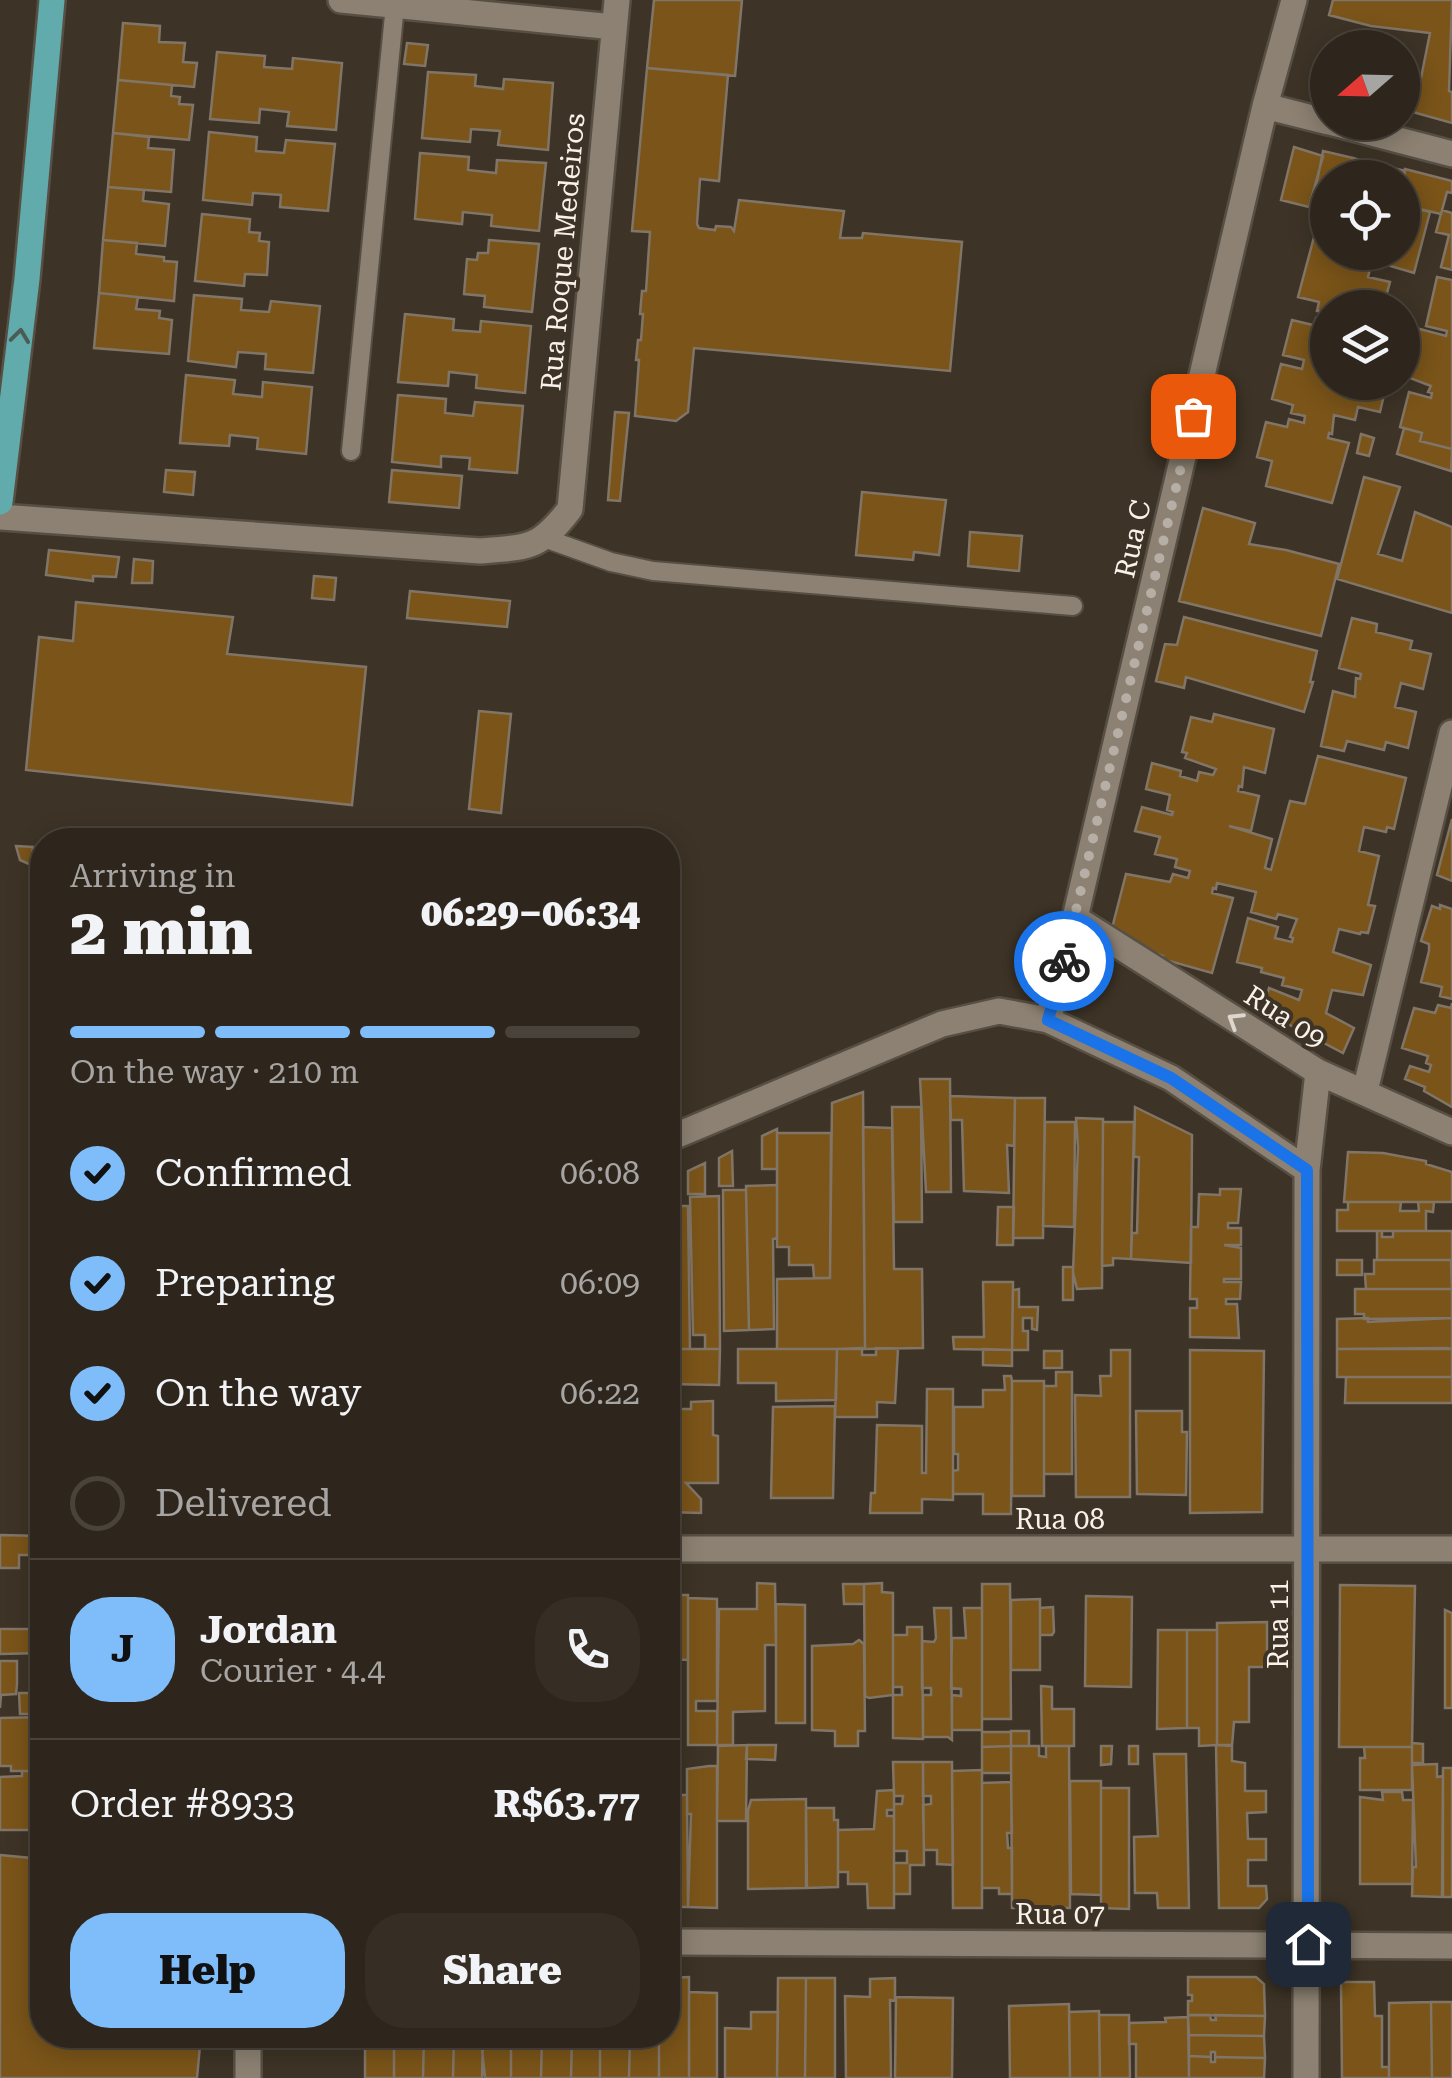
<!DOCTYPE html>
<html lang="en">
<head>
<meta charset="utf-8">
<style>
  body { margin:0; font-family:"Roboto Serif",serif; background:#362e25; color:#f1f3f6; height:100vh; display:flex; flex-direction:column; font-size:38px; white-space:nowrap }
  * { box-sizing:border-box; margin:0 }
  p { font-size:32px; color:#a7a5a3 }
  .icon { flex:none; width:55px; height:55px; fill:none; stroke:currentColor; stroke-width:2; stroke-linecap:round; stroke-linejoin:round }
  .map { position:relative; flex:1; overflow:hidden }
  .side { position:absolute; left:30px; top:828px; width:650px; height:1220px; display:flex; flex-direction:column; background:#2e261c; border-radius:40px; box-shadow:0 5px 25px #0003,0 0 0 2px #49433b }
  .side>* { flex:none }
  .needle { width:65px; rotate:250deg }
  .buttons { position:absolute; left:1310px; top:30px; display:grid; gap:20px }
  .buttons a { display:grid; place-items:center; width:110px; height:110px; border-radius:50%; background:#2e261c; box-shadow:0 5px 25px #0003,0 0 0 2px #49433b; font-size:50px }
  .pin { position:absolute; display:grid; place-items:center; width:85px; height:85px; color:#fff; margin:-42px; border-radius:20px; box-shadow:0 5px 15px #0006 }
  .courier { position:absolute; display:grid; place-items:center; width:100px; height:100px; margin:-50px; border:8px solid #1a73e8; border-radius:50%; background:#fff; color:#222; box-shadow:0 2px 12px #0007 }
  .summary em { font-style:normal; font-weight:800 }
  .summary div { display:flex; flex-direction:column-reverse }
  .summary { display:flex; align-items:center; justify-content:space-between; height:170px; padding:0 40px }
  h1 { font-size:65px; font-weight:800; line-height:75px }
  .bar { display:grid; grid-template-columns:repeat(4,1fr); gap:15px 10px; align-content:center; height:120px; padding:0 40px }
  .bar i { height:12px; border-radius:8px; background:#49433b }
  .bar .selected { background:#7ebdf9 }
  .bar p { grid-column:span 4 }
  .line { display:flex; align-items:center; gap:25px; padding:0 40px; border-top:2px solid #49433b }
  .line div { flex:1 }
  .round { display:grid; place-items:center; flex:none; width:105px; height:105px; border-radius:40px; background:#362e25 }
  ol { padding:0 40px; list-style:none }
  li { display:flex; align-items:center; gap:30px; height:110px }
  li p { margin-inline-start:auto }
  li .icon { padding:10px; border-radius:50%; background:#7ebdf9; color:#111; stroke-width:4 }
  li:last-child { color:#a7a5a3 }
  li i { width:55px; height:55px; border:5px solid #49433b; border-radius:50% }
  .primary-button { display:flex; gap:20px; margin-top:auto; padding:20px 40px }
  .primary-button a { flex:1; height:115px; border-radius:40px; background:#7ebdf9; color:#111; font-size:40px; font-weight:800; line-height:115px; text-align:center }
  .primary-button a+a { background:#362e25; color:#f1f3f6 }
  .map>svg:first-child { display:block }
</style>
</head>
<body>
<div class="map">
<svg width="1452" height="2078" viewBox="0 0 1452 2078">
  <rect width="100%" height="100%" fill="#3d3326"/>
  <path fill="#7a5419" stroke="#807566" stroke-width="2.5" d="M654,0H742L735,76L647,68Z
    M1333,0H1452L1449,91L1452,92V123L1402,109V78L1420,83L1430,33L1371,26L1329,15Z
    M123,23L160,26L159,42L185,43L183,62L197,63L194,87L118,80Z
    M407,43L428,45L425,66L404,64Z
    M217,52L265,56L264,67L292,69L293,58L342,63L336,130L287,126L289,112L260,109L259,123L210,119Z
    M1324,57L1328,58V90L1316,88Z
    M647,68L728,75L719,181L700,179L697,224L699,228L715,230L716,226L731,227L734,231L739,200L844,211L840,238H862L863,233L962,242L950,371L694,348L688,412L676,421L635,416L639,360H636L638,340H641L643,314H640L642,291H646L650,232L632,231Z
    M428,72L476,75L475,86L503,89L504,79L553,83L548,150L498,145L500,131L471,129L470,142L422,138Z
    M118,80L172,85L171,96L180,97L179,104L193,105L189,140L113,133Z
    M209,132L257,137L256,151L284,153L286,140L335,144L328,211L280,207L281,195L253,193L252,205L203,200Z
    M113,133L149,137L148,148L174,150L171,192L108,187Z
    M1294,147L1323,156L1309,207L1281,200Z
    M1323,151L1353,158L1348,178H1328V190L1316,187Z
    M420,153L469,157L468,170L496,173L497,160L546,163L539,231L491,226L492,215L463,212L462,224L415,219Z
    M1353,158L1370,163L1366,178H1348Z
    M1370,162L1405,171L1402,182V178H1366Z
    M1405,169L1452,181V193L1447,192L1441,214L1402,205Z
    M108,187L144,190L143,201L169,204L165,246L103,240Z
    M1402,205L1430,212L1414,273L1380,263L1383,252H1402Z
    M1442,210L1452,213V270L1441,267L1449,235L1436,232Z
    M202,214L250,219L249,232L260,233L259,241L269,242L267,275L245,274L244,286L195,281Z
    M1314,237L1328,240V252H1353L1350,265L1370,269L1368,277L1390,282L1383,308H1328V313L1317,311L1319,302L1298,297Z
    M103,240L137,243L136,254L164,257V261L177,262L174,301L99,293Z
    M489,240L539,244L532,312L484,307L485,296L464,294L467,259L477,260L478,253H488Z
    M1437,277L1452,280V449L1420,441L1422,433L1400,427L1409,392L1431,398L1432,393L1428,392L1431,386L1402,375V368L1416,370L1402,364V334L1405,325L1446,336L1447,331L1426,326Z
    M99,293L138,297L136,309L160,311L159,318L172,320L169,354L94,348Z
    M194,295L242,299L241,310L269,312L271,301L320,306L313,373L265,369L266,354L238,352L236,367L188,361Z
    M405,314L454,319L453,330L480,332L481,321L531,326L525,393L476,388L477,375L449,372L448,386L398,382Z
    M1316,318L1328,321V382H1387L1380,412L1358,407L1355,420L1334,415L1332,434L1329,433L1328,438L1349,443L1332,503L1266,486L1272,461L1257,457L1266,422L1287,427L1289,419L1304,423L1305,416L1291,413L1293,405L1272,399L1281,364L1302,369L1304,360L1283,355L1292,320L1313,325Z
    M186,375L235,380L233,394L262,397L263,382L312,387L306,454L257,449L258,438L230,435L229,446L180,443Z
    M398,395L446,399L445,413L473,416L475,402L523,406L517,473L469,469L470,458L441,456V467L392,462Z
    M615,412L629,413L620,501L608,500Z
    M1404,428L1422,433L1420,441L1452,449L1451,471L1397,454Z
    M1361,434L1374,438L1369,456L1357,453Z
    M166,470L195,472L193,495L164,492Z
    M392,470L462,476L459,508L389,502Z
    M1364,477L1400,487L1378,554L1402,561L1415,512L1452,527V613L1337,579Z
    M862,492L946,500L939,555L914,552L913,560L856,555Z
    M1203,508L1255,523L1249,544L1286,550L1339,564L1321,636L1179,601Z
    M970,532L1022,536L1019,571L968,566Z
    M49,550L119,557L116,577L93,576V581L46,575Z
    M134,559L153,561L152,583H132Z
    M314,576L336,578L334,600L312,598Z
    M410,591L510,601L507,627L407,618Z
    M76,602L233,617L227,654L366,667L352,805L26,770L39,637L73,641Z
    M1184,617L1317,651L1310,682H1313L1304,712L1186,677L1184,688L1156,681L1165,644L1177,645Z
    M1352,618L1377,624L1376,632L1412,641L1410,649L1431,654L1423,689L1401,683L1395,707L1416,712L1408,748L1386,742L1384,750L1347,741L1344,751L1321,746L1333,691L1355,697L1356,678L1360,679L1361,674L1339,668Z
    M479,711L511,714L501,813L469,809Z
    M1214,714L1274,729L1265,773L1244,767L1242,787L1239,786L1238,791L1259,796L1251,831L1229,826L1272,839L1265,868L1271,870L1290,801L1305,804L1318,756L1406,778L1394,829L1387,827L1386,832L1364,827L1359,851L1379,856L1368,905L1375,906L1368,933L1361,932L1360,934L1339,929L1333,952L1371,965L1363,995L1332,990L1326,1013L1354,1028L1343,1053L1278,1019L1261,1014L1269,988L1299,1000L1302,990L1282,985L1284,978L1261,972L1262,968L1237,962L1248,918L1278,927L1275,938L1292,942L1293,938L1290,937L1297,919L1278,914L1276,919L1251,912L1256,892L1217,883L1216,889L1213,888L1212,893L1233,898L1212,973L1162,959L1163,956L1110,936L1126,874L1170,882L1173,874L1188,878L1190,871L1175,867L1177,859L1155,854L1160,837L1135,831L1142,807L1172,815L1173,812L1167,810L1170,795L1146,789L1152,763L1181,771L1180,776L1197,781L1199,772L1213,775L1216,769L1185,758L1187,753L1182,752L1191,717L1212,722Z
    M1452,819V881L1437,875Z
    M16,846L33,847L31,865L20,860Z
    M1440,905L1452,909V999L1440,996L1442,987L1421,982L1429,951V944L1421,941L1432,906L1440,909Z
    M1452,1003V1107L1424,1091L1425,1087L1405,1079L1410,1066L1429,1072L1431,1065L1426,1063L1428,1056L1402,1048L1414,1008L1435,1013L1438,1005L1451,1008Z
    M920,1079H950L951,1192H926Z
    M863,1092L865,1349H777V1279L830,1278L832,1103Z
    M950,1096L1015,1098L1014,1146L1007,1145L1009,1193L964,1191L962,1120H951Z
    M1015,1098H1045L1043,1238H1013Z
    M892,1107H921L922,1222H894Z
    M1135,1107L1192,1135L1191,1263L1131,1259L1132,1233H1137L1139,1157H1134Z
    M1076,1118L1103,1119L1102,1288L1077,1289L1073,1272L1078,1147Z
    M1045,1122H1075L1074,1227L1043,1226Z
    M1103,1122H1134L1131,1259L1113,1258V1265L1102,1266Z
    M863,1127L892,1128L894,1269H922L923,1348L865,1349Z
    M777,1129V1169H762V1136Z
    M777,1133H831L830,1278H814L813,1265H789V1247H777Z
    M732,1151L733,1186H719V1158Z
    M1348,1152L1383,1153L1426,1161V1164L1452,1172V1202H1344Z
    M705,1163V1194H688V1171Z
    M777,1185V1238L773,1239L774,1329L749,1330L746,1186Z
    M1220,1189H1241L1238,1223H1228V1228H1241V1245H1224L1241,1248V1279H1224V1282H1241L1240,1299H1226V1304H1237L1239,1338L1190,1337V1308H1197V1299H1190L1191,1227H1198L1199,1194L1220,1195Z
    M723,1190H746L749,1330L724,1331Z
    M719,1196L720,1349H705V1335H693L690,1197Z
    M1348,1202H1401L1400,1211H1419L1418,1202H1434L1433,1212L1426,1211V1231H1337V1210H1348Z
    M668,1206H688L690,1349H674L673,1336H668Z
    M998,1207H1014L1013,1245H997Z
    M1377,1231H1382V1237H1393V1231H1452V1260H1377Z
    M1337,1260H1362V1275H1337Z
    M1374,1260H1451L1452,1289H1366L1365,1274H1374Z
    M1063,1267H1073V1300H1063Z
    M983,1282H1013L1012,1350L954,1349L953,1337H984Z
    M1019,1289V1307H1038L1037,1330L1032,1329V1318H1023V1331H1028V1350H1012L1013,1290Z
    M1355,1289H1452V1318L1364,1319V1314H1355Z
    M1368,1318V1322L1452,1318V1349H1337V1319Z
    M862,1348V1355H876V1348L898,1349L895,1403L877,1402V1417H835L837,1349Z
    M1446,1348L1452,1349V1377H1337V1349Z
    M668,1349H720L719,1385L668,1384Z
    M738,1349H837L836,1400L776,1401V1383H738Z
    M983,1349L1012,1350V1366L983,1365Z
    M1111,1350H1130V1497H1076L1075,1395L1101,1396L1100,1376H1111Z
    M1190,1350L1264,1351L1262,1512L1190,1513Z
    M1044,1351H1062V1368H1044Z
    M1056,1372H1072V1474H1044V1386H1056Z
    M1004,1376H1011L1012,1381L1011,1514H983V1494H953V1471L958,1470V1454H954V1407H983V1390H1005Z
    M1346,1377H1452V1403H1345Z
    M1012,1381H1044V1496H1012Z
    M927,1389H953V1500L922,1499V1513H870L871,1493H875L877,1425L922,1426V1473H926Z
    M713,1401V1435L718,1436V1483H686L701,1499V1513L668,1512V1409H691V1402Z
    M835,1406L833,1498H771L773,1407Z
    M1136,1411H1182V1432H1187L1186,1495L1137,1494Z
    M0,1535L42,1536V1555H19V1568H0Z
    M757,1583L775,1584L776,1645H765V1711L733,1712V1745H717L719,1609H757Z
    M882,1583V1592L893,1593V1695L869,1698L865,1696L864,1584Z
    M843,1584H864V1604H844Z
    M982,1584H1010L1011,1719H982Z
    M1340,1585L1415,1586L1412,1747H1339Z
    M668,1595H688V1660L668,1659Z
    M1086,1596L1132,1597L1131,1687L1085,1686Z
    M688,1598L717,1599V1701H696V1711H717V1745H688Z
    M1040,1599V1670H1011V1600Z
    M776,1604L805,1605V1723H776Z
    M1053,1607L1054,1632L1052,1635H1040V1608Z
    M934,1608H951L952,1740L948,1737H923V1695H931V1688H922V1641L934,1642L936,1638Z
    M964,1608H982V1730H952V1695L961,1696V1689L951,1688L952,1638H966Z
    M1445,1610L1452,1613V1708H1445Z
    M1267,1622V1667H1249V1722H1234L1232,1746L1217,1745V1623Z
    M907,1627H922L923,1739L893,1738V1695H902V1687H893V1635H907Z
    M0,1629H42V1653L0,1654Z
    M1158,1630H1187V1728L1157,1729Z
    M1187,1630H1217V1745L1199,1746V1728H1187Z
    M859,1640L864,1644L865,1731H858V1746H835V1731L812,1730V1646L853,1644Z
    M0,1661H17V1684L16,1694L1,1695L0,1708Z
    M1041,1686L1052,1687V1709H1074V1746H1042Z
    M19,1693H42V1714H20Z
    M42,1717V1771H11V1766H0V1718Z
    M1011,1731H1029V1746H1011Z
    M982,1732H1011V1746L982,1747Z
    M1412,1743L1423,1744V1763H1412Z
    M747,1745H776L775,1760L746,1759Z
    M747,1745L746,1821H717L718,1746Z
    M1216,1745H1232V1761L1245,1763V1791H1266V1812L1247,1813L1248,1839H1266V1860H1248V1886H1266L1267,1899L1259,1908H1219Z
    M1011,1746H1039V1756L1046,1757V1746H1069L1070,1908H1012Z
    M1011,1746V1773H982V1747Z
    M1101,1746H1112L1111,1764L1101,1765Z
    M1129,1746H1138V1764H1129Z
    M1364,1747H1412V1790H1360V1758H1365Z
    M1154,1754H1186L1189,1908H1158L1157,1893H1135L1134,1837L1158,1836Z
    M893,1762H923L924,1865H910V1894H894V1863H907V1851H894V1804H902L903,1796H894Z
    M923,1762H952L953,1865L937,1864V1850H924L923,1805L931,1804V1796H923Z
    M1437,1764V1777L1443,1776V1897L1412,1896L1413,1867H1416L1412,1765Z
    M709,1766H717V1908L688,1907L691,1814H687V1769Z
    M1443,1768H1452V1897H1442Z
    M982,1770V1908H953L952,1771Z
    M22,1771H42V1790H38V1830H0V1777L22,1776Z
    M1070,1781H1101V1895L1071,1894Z
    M1011,1782L1012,1833H1007L1008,1848H1012V1894H999V1888H982V1783Z
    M1101,1788H1129V1909L1101,1908Z
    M894,1790V1810H887V1816H894V1908H868L867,1884H848V1872H838V1830L874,1829L877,1791Z
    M1382,1792H1402L1403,1800H1413L1412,1884H1360V1797L1383,1800Z
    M668,1795H687L688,1907H668Z
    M806,1799V1888L748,1889V1811L751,1800Z
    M806,1808H834V1820H838V1887L807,1888Z
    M0,1855L42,1859V2035H201L197,2078H0Z
    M689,1977V2078H659V2035H668V1978Z
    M1188,1977H1256L1264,1984L1265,2016L1188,2015V2001H1192V1995H1188Z
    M778,1978H806L805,2078H777Z
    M806,1978H835V2078H805Z
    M895,1978V2001L890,2000L891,2078H846L845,1996L870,1997V1979Z
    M1341,1982H1374L1375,2016H1382V2067H1389V2078H1342Z
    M689,1992L717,1993V2078H689Z
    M896,1997L953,1998L952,2078H895Z
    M1431,2002L1432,2078H1389V2003Z
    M1431,2002H1452V2078H1432Z
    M1069,2004L1070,2078H1010L1009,2006Z
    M1099,2011L1100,2078H1070L1069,2012Z
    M751,2012H778L777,2078H725V2028L751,2029Z
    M1099,2015H1129L1130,2078H1100Z
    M1188,2015H1210L1211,2020H1216L1215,2015L1265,2016L1264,2036L1189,2035Z
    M1188,2017L1189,2078H1136V2044H1129V2023L1166,2022L1165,2018Z
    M365,2035H394V2078H365Z
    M394,2035H424L423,2078H394Z
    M424,2035H454L453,2078H423Z
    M454,2035H483L482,2078H453Z
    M483,2035H511V2078H485L482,2049H485L486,2038Z
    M511,2035H542L541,2078H511Z
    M542,2035H572L571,2078H541Z
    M572,2035H600V2078H571Z
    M600,2035H630L629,2078H600Z
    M630,2035H659V2078H629Z
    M1189,2035L1264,2036L1265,2058L1215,2057V2052H1211V2057L1189,2056Z
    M1189,2056L1211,2057V2062H1215V2057L1265,2058L1264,2078H1189Z"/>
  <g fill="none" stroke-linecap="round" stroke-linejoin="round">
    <defs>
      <path id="service" d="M351,451L395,5
        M547,539L611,562L653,571L1073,606"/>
      <path id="minor" d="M341,0L614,27
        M1265,106L1328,122
        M1329,122L1452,154
        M0,517L480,551C530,547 539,549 570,509L617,0
        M1075,918L1318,1072L1452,1132
        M1048,1020L1075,918L1265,106L1294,0
        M1365,1091L1452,733
        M668,1139L942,1024L999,1011L1048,1020L1171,1078L1307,1170
        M668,1549H1452
        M668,1942L1452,1946
        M248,2078V2035
        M1306,2078L1307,1170L1318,1072"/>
      <path id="primary" d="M0,502L27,279L52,0"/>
    </defs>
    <use href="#service" stroke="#574f44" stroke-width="22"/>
    <use href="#minor" stroke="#574f44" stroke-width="30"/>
    <use href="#primary" stroke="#574f44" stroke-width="30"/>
    <use href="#service" stroke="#8c8172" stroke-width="18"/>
    <use href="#minor" stroke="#8c8172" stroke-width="25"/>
    <use href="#primary" stroke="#61abac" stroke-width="25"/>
  </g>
  <defs><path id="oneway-chevron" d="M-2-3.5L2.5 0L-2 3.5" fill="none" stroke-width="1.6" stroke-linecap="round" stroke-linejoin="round" transform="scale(2.5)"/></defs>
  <use stroke="#4a5d55" href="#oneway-chevron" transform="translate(20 336) rotate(-83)"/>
  <use stroke="#ded6cc" href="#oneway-chevron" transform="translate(1235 1020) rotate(-148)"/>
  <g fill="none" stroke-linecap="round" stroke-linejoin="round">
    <path stroke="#b7afa5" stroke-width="10" stroke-dasharray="0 18" d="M1064,961L1193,416"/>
    <path stroke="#1a73e8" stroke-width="12" d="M1064,961L1048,1020L1171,1078L1307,1170L1308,1944"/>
  </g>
  <g text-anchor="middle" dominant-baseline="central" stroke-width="8" stroke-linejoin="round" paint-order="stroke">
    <g font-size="28" fill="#f9f2ea" stroke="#3d3326">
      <text transform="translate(563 252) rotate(-85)">Rua Roque Medeiros</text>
      <text transform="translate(1133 539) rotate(-77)">Rua C</text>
      <text transform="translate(1285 1017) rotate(33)">Rua 09</text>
      <text x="1060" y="1519">Rua 08</text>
      <text transform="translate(1278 1624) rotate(-90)">Rua 11</text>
      <text x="1060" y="1914">Rua 07</text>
    </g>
  </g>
</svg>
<div class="buttons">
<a><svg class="needle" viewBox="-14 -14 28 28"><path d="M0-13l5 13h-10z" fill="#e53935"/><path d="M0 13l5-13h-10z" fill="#a7a5a3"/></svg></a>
<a><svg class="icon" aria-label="locate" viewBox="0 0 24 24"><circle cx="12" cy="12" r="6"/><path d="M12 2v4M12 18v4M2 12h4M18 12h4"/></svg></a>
<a><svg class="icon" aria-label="layers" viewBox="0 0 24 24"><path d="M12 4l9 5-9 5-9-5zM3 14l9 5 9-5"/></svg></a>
</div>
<div class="pin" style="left:1193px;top:416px;background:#ea580c"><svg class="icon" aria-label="bag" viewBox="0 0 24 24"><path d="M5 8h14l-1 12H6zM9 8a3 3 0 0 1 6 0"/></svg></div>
<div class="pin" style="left:1308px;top:1944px;background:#1f2937"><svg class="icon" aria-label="home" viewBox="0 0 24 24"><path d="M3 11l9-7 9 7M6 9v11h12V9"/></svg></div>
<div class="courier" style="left:1064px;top:961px"><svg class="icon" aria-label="bike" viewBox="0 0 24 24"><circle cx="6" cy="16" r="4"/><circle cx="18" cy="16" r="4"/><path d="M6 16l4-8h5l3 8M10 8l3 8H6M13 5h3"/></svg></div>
<section class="side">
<div class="summary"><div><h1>2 min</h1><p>Arriving in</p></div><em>06:29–06:34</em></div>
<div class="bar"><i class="selected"></i><i class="selected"></i><i class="selected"></i><i></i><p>On the way · 210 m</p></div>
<ol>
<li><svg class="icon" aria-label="check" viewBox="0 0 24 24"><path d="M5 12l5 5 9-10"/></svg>Confirmed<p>06:08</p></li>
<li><svg class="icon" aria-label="check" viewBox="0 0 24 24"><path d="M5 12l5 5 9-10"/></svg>Preparing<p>06:09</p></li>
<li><svg class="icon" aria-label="check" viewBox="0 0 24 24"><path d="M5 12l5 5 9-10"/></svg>On the way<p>06:22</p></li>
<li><i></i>Delivered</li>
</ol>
<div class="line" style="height:180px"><b class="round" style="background:#7ebdf9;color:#111">J</b><div><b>Jordan</b><p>Courier · 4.4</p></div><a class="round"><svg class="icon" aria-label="phone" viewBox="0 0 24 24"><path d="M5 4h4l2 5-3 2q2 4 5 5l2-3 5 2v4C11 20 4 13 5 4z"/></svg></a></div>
<div class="line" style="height:130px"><div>Order #8933</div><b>R$63.77</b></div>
<div class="primary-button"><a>Help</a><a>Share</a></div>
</section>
</div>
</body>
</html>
